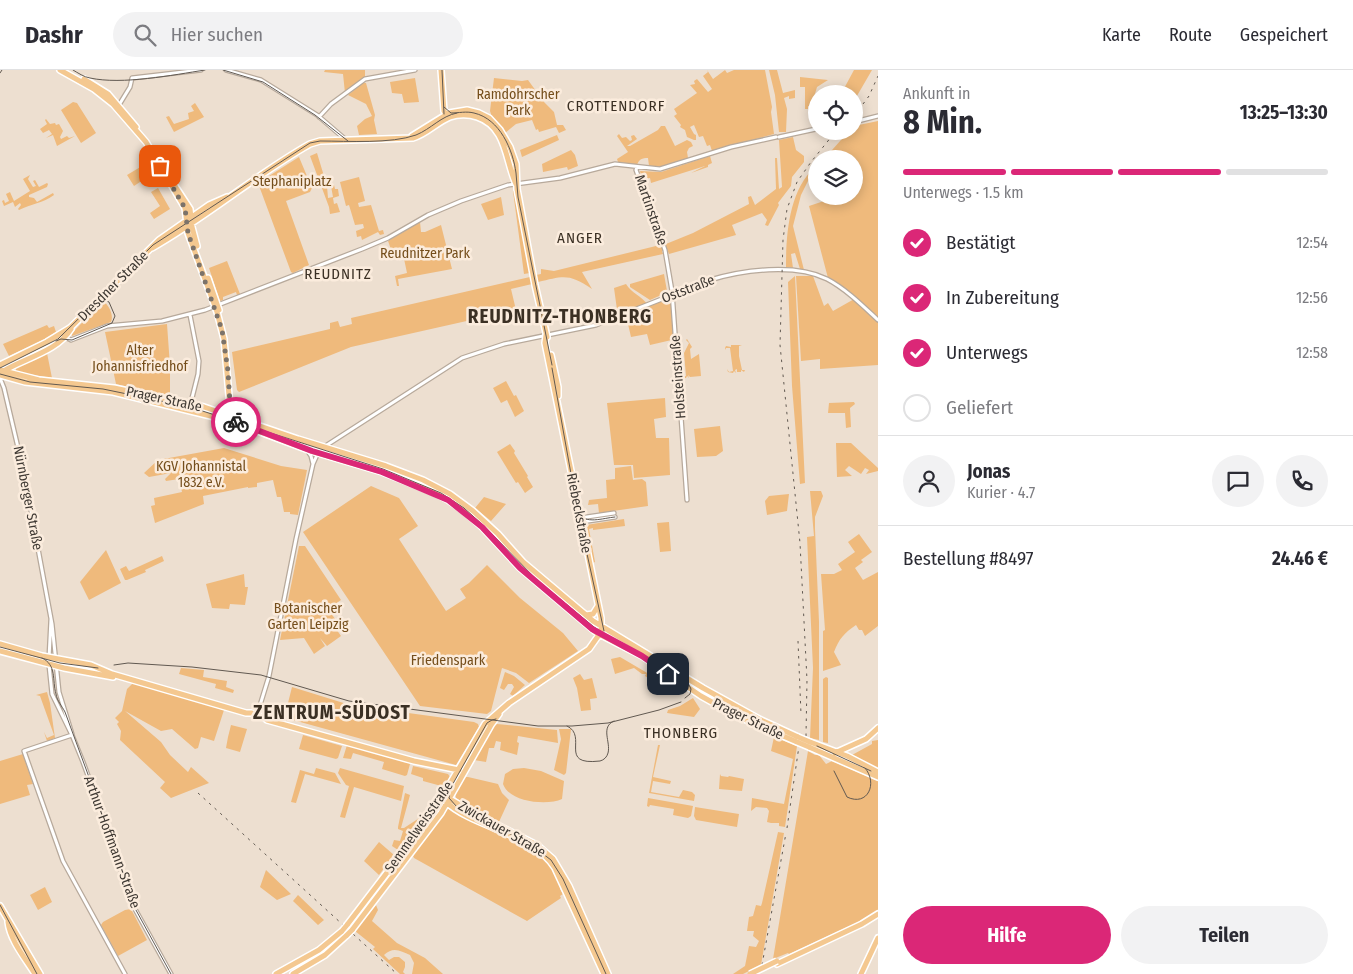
<!DOCTYPE html>
<html lang="de">
<head>
<meta charset="utf-8">
<style>
  body { margin:0; font-family:"Fira Sans Condensed",sans-serif; background:#f2f2f3; color:#2b2b33; height:100vh; display:flex; flex-direction:column; font-size:19px; white-space:nowrap }
  * { box-sizing:border-box; margin:0 }
  p { font-size:16px; color:#7c7c81 }
  .icon { flex:none; width:28px; height:28px; fill:none; stroke:currentColor; stroke-width:2; stroke-linecap:round; stroke-linejoin:round }
  .map { position:relative; flex:1; overflow:hidden }
  .drawer { display:flex; flex-direction:column; background:#fff; width:475px }
  .drawer>* { flex:none }
  .controls { position:absolute; left:808px; top:15px; display:grid; gap:10px }
  .controls a { display:grid; place-items:center; width:55px; height:55px; border-radius:50%; background:#fff; box-shadow:0 2px 12px #0003; font-size:25px }
  .pin { position:absolute; display:grid; place-items:center; width:42px; height:42px; color:#fff; margin:-21px; border-radius:10px; box-shadow:0 2px 8px #0006 }
  .courier { position:absolute; display:grid; place-items:center; width:50px; height:50px; margin:-25px; border:4px solid #db2777; border-radius:50%; background:#fff; color:#222; box-shadow:0 1px 6px #0007 }
  .headline em { font-style:normal; font-weight:700 }
  .headline div { display:flex; flex-direction:column-reverse }
  .headline { display:flex; align-items:center; justify-content:space-between; height:85px; padding:0 25px }
  h1 { font-size:32px; font-weight:700; line-height:38px }
  .bar { display:grid; grid-template-columns:repeat(4,1fr); gap:8px 5px; align-content:center; height:60px; padding:0 25px }
  .bar i { height:6px; border-radius:4px; background:#e1e1e2 }
  .bar .on { background:#db2777 }
  .bar p { grid-column:span 4 }
  .line { display:flex; align-items:center; gap:12px; padding:0 25px; border-top:1px solid #e1e1e2 }
  .line div { flex:1 }
  .round { display:grid; place-items:center; flex:none; width:52px; height:52px; border-radius:26px; background:#f2f2f3 }
  ol { padding:0 25px; list-style:none }
  li { display:flex; align-items:center; gap:15px; height:55px }
  li p { margin-inline-start:auto }
  li .icon { padding:5px; border-radius:50%; background:#db2777; color:#fff; stroke-width:4 }
  li:last-child { color:#7c7c81 }
  li i { width:28px; height:28px; border:2px solid #e1e1e2; border-radius:50% }
  .cta { display:flex; gap:10px; margin-top:auto; padding:10px 25px }
  .cta a { flex:1; height:58px; border-radius:30px; background:#db2777; color:#fff; font-size:20px; font-weight:700; line-height:58px; text-align:center }
  .cta a+a { background:#f2f2f3; color:#2b2b33 }
  header { display:flex; align-items:center; gap:30px; box-sizing:border-box; height:70px; padding:0 25px; background:#fff; border-bottom:1px solid #e1e1e2 }
  header strong { font-size:24px }
  nav { display:flex; gap:28px; margin-inline-start:auto; font-size:18px }
  .search { width:350px; height:45px; background:#f2f2f3; display:flex; align-items:center; gap:12px; box-sizing:border-box; padding:0 18px; border-radius:28px; color:#7c7c81; font-size:19px }
  main { display:flex; flex:1; min-height:0 }
  .map>svg:first-child { display:block }
</style>
</head>
<body>
<header>
<strong>Dashr</strong>
<div class="search"><svg class="icon" aria-label="search" viewBox="0 0 24 24"><circle cx="10" cy="10" r="6"/><path d="M15 15l6 6"/></svg>Hier suchen</div>
<nav><a>Karte</a><a>Route</a><a>Gespeichert</a></nav>
</header>
<main>
<div class="map">
<svg width="878" height="904" viewBox="0 0 878 904">
  <rect width="100%" height="100%" fill="#eddfd0"/>
  <path fill="#efba7c" d="M325,0H365V7L345,23L343,4L324,2Z
    M707,0L713,9L725,0L727,3L734,0H765L772,37L771,42L774,64L712,81L710,75L707,76L703,66L699,67L694,55L690,57L694,64L696,65V70H694L687,67L685,60L680,57L681,55L674,46L677,44L674,39L697,23L690,15L695,14L694,11L697,9L708,22L712,19L703,6L708,2Z
    M769,0H777L783,23L795,20V28L789,29V26L784,28L787,39L786,62H779L775,25Z
    M854,0H872L854,31V24H841Z
    M800,7L828,10L817,17L814,27L816,29L815,41L812,38L811,36H808V39H805V17H800Z
    M415,8L419,32L404,33L402,24L392,23L390,12Z
    M494,8L522,11L528,10L544,32L554,42L557,55H563L566,60L559,63L556,57L539,62L538,59L536,60L532,50L516,54L505,63L492,47L490,41Z
    M363,13H366L375,45L374,50L377,64L359,65L357,56L365,49L372,46L366,34L348,25Z
    M73,32L77,33L96,63L81,73L61,40Z
    M195,33L204,47L174,62L166,47L169,46L174,54L189,49L188,43L194,41L191,36Z
    M46,49L50,54L55,53L56,55L59,54L63,61L60,67L61,69L67,66L69,68L75,66L57,76L53,65L46,68L52,64L49,60L43,63L40,59L47,54L45,50Z
    M878,51V295L820,299V289L801,291L796,206H813L824,236L828,233L833,241L856,228L828,208L809,136L827,130L829,126H854V89H824L849,61H854V56Z
    M661,56H665L675,76L687,70L691,72L693,76L689,78L687,82L688,88L664,96H649L648,88C642,88 639,89 637,95L618,92L617,89L628,82L617,66L619,64L622,68L626,67L630,71L632,70L631,66L634,65L637,69L627,76H630L658,60Z
    M557,65L559,70L522,87L520,80Z
    M793,67L796,80L804,86V92L792,107L791,116L778,133L779,135L768,156L765,155L767,150L762,143L732,155L736,165L669,184L667,179L662,181L663,184L582,202L592,219C569,203 563,206 538,212L536,205L541,204V199L554,201L660,175L661,176L693,163L749,134L748,127L751,126L755,135L776,119L775,88H777L779,119L782,117L779,70Z
    M571,80L575,85L578,96L568,100L567,97L543,102L542,94Z
    M317,83L327,116L328,128L333,127L331,116L334,115L335,119H338L339,126L333,128L334,134L337,133L340,142L330,144L329,137L310,86Z
    M710,86L712,93L708,95V97L691,103L705,96L651,113L650,108L642,109L640,101L661,102Z
    M299,87L312,118L310,122L286,131L309,195L293,203L291,202L258,113Z
    M152,90L158,100L134,116L127,105Z
    M815,97L801,125L793,156L804,200L800,199L795,183L791,184L793,198L786,197C786,164 789,120 815,97Z
    M30,105L28,109L33,117L36,116L33,111L35,110L39,117L47,113L48,114L47,117L29,125V127L34,128L37,132L53,123L54,125C43,133 31,134 19,140L18,139L21,135L20,133L15,137L13,132L4,136L2,131L4,130L5,133L9,131L6,124L10,122L14,131L30,121L23,109Z
    M359,107L365,131L358,133L359,137L371,135L379,161L383,160L384,164L380,165L378,162L362,170L361,166L357,167L356,161L364,158L363,154L355,155L349,135L346,136L340,112Z
    M158,118L170,139L154,149L150,143L160,136L151,122Z
    M513,121H514L530,203L524,204Z
    M501,127L504,145L488,150L481,134Z
    M420,152L421,162H425L441,155L452,199L398,209L399,216H397L395,206L407,203L403,184L393,185L388,171Z
    M227,191L240,224L237,225L236,222L223,227V230L220,231L209,198Z
    M664,204L667,221L666,223L650,230L630,217V214Z
    M795,206L805,413L800,414L792,316L788,212Z
    M530,207L532,214L511,219L516,240L351,277L239,322L237,320L232,282L330,259V253L338,251L340,257L352,254L351,248Z
    M626,214C631,223 642,226 648,235L672,225L676,269L650,275L647,264L631,267L628,254L642,247L639,239L618,247L614,218Z
    M103,231C109,235 114,245 111,252L72,266L71,264L75,260Z
    M167,254L170,296V327L116,314L105,262Z
    M47,255L49,258L54,256L56,262L45,269L9,286L3,274Z
    M687,269L692,277L690,279L691,289L699,284L701,306L690,307L688,305L689,308L687,306L686,308H682V307L686,306L684,283L689,273L686,270Z
    M731,275H742L739,276V286L742,300H745L744,302L741,300V302H737V299L735,300L736,303L734,301L733,303L728,302L727,299L729,302L733,301L730,278H726L725,280V278L726,276L731,277Z
    M47,283L52,308L16,302V298Z
    M506,311L514,326L516,325L524,341L515,347L507,330L501,333L493,318Z
    M665,328L666,347L654,349L656,368H669L670,405L634,408L633,395H614L607,333Z
    M854,332L855,334L850,338L851,357L846,358L845,343H828L829,333Z
    M720,356L723,381L716,386L697,387L694,359Z
    M836,373H851L878,398V401L866,404L869,400L865,398L861,404L849,396L845,400L852,406L837,407Z
    M510,374L515,381L514,383L528,406L527,407L533,417L525,423L518,412L516,413L497,382Z
    M224,378L281,396L307,400L298,445L290,444V442H284L281,427H277L273,410L257,413V417L248,418V417L203,426L204,434L155,453L151,436L155,435L154,428L182,422L179,409L166,411L165,409L171,403L149,407L144,403L158,390Z
    M631,396L633,410L642,409L646,412L648,436L599,443L598,434L588,435L589,430L607,428L606,410L615,409V398Z
    M371,416L399,428L418,456L399,469L446,541L466,528L460,519L469,513L487,495L520,528L563,563L578,581L529,613L516,603L502,598L491,641L487,644L420,636L303,462Z
    M810,421H821L823,426L815,447V459L819,552V670L810,668L813,598L807,467L814,466Z
    M789,424L787,441L767,445L765,431L769,426Z
    M484,427L506,434L491,451L475,438Z
    M624,449L625,456L593,460V458L589,459L595,492L593,493L586,455Z
    M669,452L671,481L660,482L657,453Z
    M859,464L872,482L861,490L863,492L855,498L863,510L878,502V556L865,566L862,560H859L856,555C844,563 839,569 834,582L841,595L823,601V561L825,560L821,504H834L842,500L838,494L855,482L848,472Z
    M299,476H305L341,530L328,539L338,553L334,556L341,566L327,576L320,568L325,576L314,584L304,568L280,570Z
    M106,480L121,513L89,530L80,512Z
    M162,486L164,491L145,500L146,502L127,510H125L120,499L126,496L129,501Z
    M244,504L245,517H248L245,535L230,534L229,539L212,538L206,514Z
    M620,587L649,604L651,606L648,608L645,606L646,604H642L634,598L615,604L611,589Z
    M181,598L204,600L203,607L227,611L226,617L234,620L233,623L215,618L216,614L179,604Z
    M505,602L514,606L525,615L513,626L510,624L514,617L512,614H508L504,620L500,618Z
    M580,604L584,610L592,608L597,628L590,629L591,640L581,641L577,618L573,608Z
    M826,607L828,608V673L823,672V609Z
    M133,613L224,640L214,671L201,667L198,678L195,679L172,659L161,661L125,641L161,672L170,685L188,702L191,697L209,713L171,728L160,718L165,712L120,670L121,661L117,654L119,652L115,648L122,641L127,619Z
    M292,617L350,635L474,652L478,654L479,657L456,695L293,650L297,636L288,633Z
    M47,622L50,633L55,668L47,671L44,662L47,668L54,665L40,626L36,625Z
    M693,628L700,639L694,647L667,643L668,640L680,636Z
    M497,654L557,660L558,673L518,666L517,672L519,673L517,685L500,680L501,672L496,671L494,678H489L486,692L474,690L493,656Z
    M231,655L247,659L240,682L226,678L228,667Z
    M559,659H571L566,703L564,705L554,700L561,669Z
    M303,665L342,676L338,688L336,689L299,679Z
    M774,667L797,676L785,757L779,756V753H771L767,752L769,741L767,738L756,737L751,741L752,728L784,734L793,689L771,681Z
    M878,670V699L852,685L872,674V671Z
    M347,675L409,692L410,694L407,705L405,706L382,699L384,692L353,683L351,689L343,688Z
    M658,675H660L653,707L671,711L670,714L653,711L651,722L679,727L683,720L692,722L695,725L694,731L649,723Z
    M808,681L815,685H819L826,694L832,691L878,711V843L789,884L788,883L773,889Z
    M23,684L33,714L27,715L30,725L0,734V691Z
    M413,696L448,704L450,707L445,717L423,711V708L411,704Z
    M316,698L335,703L341,714L305,704L296,733L291,732L300,700L314,704Z
    M340,698L404,716L401,731L354,717L345,748L340,747L349,716L346,715L338,703Z
    M524,698L541,701L564,711L562,729C547,736 509,732 503,714L505,704L513,699Z
    M720,704L721,706L728,707L729,706L744,709L742,721L719,719Z
    M465,707H468L498,714L502,723L509,730L498,754L487,749L456,728L455,724Z
    M405,723L410,725L401,758H404L430,741L401,780H398L392,776L394,770L400,771L403,761L398,759V757Z
    M648,728L693,736L691,746L688,748L673,745L674,739L650,735L649,737L647,736Z
    M447,737L486,758L509,765L539,782L550,793L562,818L560,819L563,824L560,826L561,828L527,851L414,788L413,786L422,770Z
    M695,737L739,744L737,757L696,750L694,746Z
    M778,762L784,763L761,895L743,904H733L745,896L749,876L756,877L759,871L753,866L754,861H747L749,847L753,846L756,835L761,836L762,833Z
    M379,772L394,785L379,805L364,791Z
    M266,800L291,824L277,830L260,817Z
    M45,817L52,832L38,840L30,825Z
    M298,825L324,850L318,855L293,831Z
    M376,835L378,840L372,851L397,873L425,888L443,904H412L414,893L410,885C401,881 393,876 384,885L389,890L394,887H399L405,892V897L403,902L405,904H400L373,879L375,877L355,861Z
    M131,839L147,870L118,886L101,855L103,852L125,840Z"/>
  <g fill="none" stroke-linecap="round" stroke-linejoin="round">
    <path stroke="#5a7fa9" stroke-width="1" d="M293,558L296,559"/>
    <defs>
      <path id="minor" d="M226,0L261,10L317,45L345,69
        M119,35L130,17L132,8L201,0
        M319,47L331,34L365,9L415,0
        M854,52L878,46
        M779,67L816,59
        M637,97L636,100L665,180L672,221L687,430
        M65,267L71,270L107,256L162,251L205,240L362,179L388,168L428,145L461,131L508,115L560,108L615,94L660,99L731,77L776,67
        M0,308L4,318L24,403L52,554L59,622L72,664
        M189,340L198,304L199,291L190,245
        M313,394L317,385L327,375L462,288L504,274L596,255L710,210C743,200 795,193 827,209C846,219 863,236 878,250
        M580,448L614,443
        M581,452L615,447
        M49,588L51,549
        M49,595L52,624L72,665L83,692L114,776L130,830L171,904
        M257,645L269,606L296,469L313,394L311,386L307,380
        M72,665L24,681L63,791L125,904"/>
      <path id="major" d="M60,0L94,19L113,34L146,72L185,138L188,163L217,242L224,269L231,348
        M441,0L444,41L447,46
        M84,9L108,24L136,57
        M412,66L449,43L467,40L479,43L489,48L500,60L510,77L516,94L517,119L535,215L547,267
        M173,113L190,139L192,157L197,176
        M152,178C207,147 255,105 310,74L320,71L413,68C427,64 437,52 450,47C458,44 469,44 477,47C507,57 505,90 516,114
        M208,208L219,240
        M551,285L558,317V326
        M0,295L47,272L70,258L159,170L209,135L227,127
        M0,300L39,310L114,318L204,337L298,369L386,396L423,410L450,424L473,441L498,464L523,492L593,551L703,618L759,649L798,667
        M2,302C24,288 57,282 71,259
        M0,305L25,312L113,322L231,351L311,381L382,402L433,422L448,430L464,441L482,457L520,498L597,563L642,586L701,626L737,646L797,672
        M586,545L593,544L598,536
        M0,574L42,586L91,595L112,604L246,643H252L270,650
        M0,581L64,598L113,607
        M267,650L414,691L459,700
        M810,672L847,686L878,702
        M809,677L878,707
        M835,683L866,669L878,658
        M448,728L475,744L537,775L553,789L569,816L608,904
        M445,731C475,759 533,762 555,798L604,904
        M0,836L40,904
        M8,852C10,870 25,888 35,904
        M347,855L434,741L485,654L509,633L589,579L601,562V548L545,273L546,265
        M352,860L441,743L491,655L499,644
        M777,894L862,854L878,844
        M276,904L319,880L342,861
        M293,904L325,885L347,865
        M861,904L878,868"/>
    </defs>
    <use href="#minor" stroke="#b7a99b" stroke-width="5.5"/>
    <use href="#major" stroke="#fff" stroke-width="8"/>
    <use href="#minor" stroke="#fff" stroke-width="3"/>
    <use href="#major" stroke="#f4c890" stroke-width="5"/>
    <path stroke="#615951" stroke-width="1" d="M73,0C78,3 84,7 90,8C122,15 173,5 205,0
      M223,0L263,12L315,45L348,71
      M442,0L444,44
      M0,3L2,0
      M444,37L451,43C459,43 466,41 474,43C500,49 513,80 516,103C517,111 517,119 518,127L552,295
      M56,271L61,269L72,270L112,253L115,246L109,232L102,229L96,233
      M0,298L58,269L153,175L310,73L320,71C348,71 391,74 416,65C431,59 441,46 457,43
      M552,298L578,443L604,561
      M0,304L30,312L103,319L190,337L383,399L441,423L464,438L484,456L537,510L594,557L613,569
      M578,443C585,455 603,448 615,447
      M0,577L60,593L98,598
      M42,588C57,595 52,610 56,624C57,631 62,636 65,642L114,775L131,831L171,904
      M114,595L128,593L192,597L261,605L349,631L538,656H572L608,653L659,640L681,632
      M685,628L690,624L691,619L687,611
      M496,649L492,650L487,653L450,719L449,728L457,737L530,774L551,790L563,809L606,904
      M567,656C589,666 557,696 600,691C604,690 607,687 608,683C611,672 600,657 614,651
      M817,676L871,701
      M834,701L847,727C868,737 878,713 865,698
      M0,835L37,904"/>
    <path stroke="#615951" stroke-width="1" stroke-dasharray="2.5 5" stroke-linecap="butt" d="M854,46L869,26L878,6
      M798,571L801,644
      M806,666L807,610L800,473L780,275L783,170L787,139L797,112L811,92L836,61
      M198,723L397,904
      M787,758L799,676
      M762,895L786,763"/>
    <defs>
      <path id="major-bridge" d="M798,667L810,672
        M797,672L809,677
        M342,861L347,855
        M347,865L352,860
        M750,904L777,891"/>
    </defs>
    <use href="#major-bridge" stroke="#fff" stroke-width="8" stroke-linecap="butt"/>
    <use href="#major-bridge" stroke="#f4c890" stroke-width="5"/>
  </g>
  <g fill="none" stroke-linecap="round" stroke-linejoin="round">
    <path stroke="#7c736a" stroke-width="5" stroke-dasharray="0 9" d="M160,96L185,138L188,163L222,260L228,301L231,351L236,352"/>
    <path stroke="#db2777" stroke-width="6" d="M236,352L312,381L382,402L448,430L482,457L520,498L592,559L642,586L668,604"/>
  </g>
  <g text-anchor="middle" dominant-baseline="central" stroke-width="5" stroke-linejoin="round" paint-order="stroke">
    <g font-size="14" fill="#754e1b" stroke="#fbecdd">
      <text x="518" y="24">Ramdohrscher<tspan x="518" dy="16">Park</tspan></text>
      <text x="292" y="111">Stephaniplatz</text>
      <text x="425" y="183">Reudnitzer Park</text>
      <text x="140" y="280">Alter<tspan x="140" dy="16">Johannisfriedhof</tspan></text>
      <text x="201" y="396">KGV Johannistal<tspan x="201" dy="16">1832 e.V.</tspan></text>
      <text x="308" y="538">Botanischer<tspan x="308" dy="16">Garten Leipzig</tspan></text>
      <text x="448" y="590">Friedenspark</text>
    </g>
    <g font-size="14" fill="#3f3933" stroke="#fbecdd">
      <text transform="translate(651 140) rotate(71)">Martinstraße</text>
      <text transform="translate(113 216) rotate(-45)">Dresdner Straße</text>
      <text transform="translate(688 219) rotate(-21)">Oststraße</text>
      <text transform="translate(678 307) rotate(-94)">Holsteinstraße</text>
      <text transform="translate(164 329) rotate(12)">Prager Straße</text>
      <text transform="translate(28 428) rotate(79)">Nürnberger Straße</text>
      <text transform="translate(579 443) rotate(79)">Riebeckstraße</text>
      <text transform="translate(748 649) rotate(26)">Prager Straße</text>
      <text transform="translate(419 757) rotate(-55)">Semmelweisstraße</text>
      <text transform="translate(502 759) rotate(30)">Zwickauer Straße</text>
      <text transform="translate(112 772) rotate(70)">Arthur-Hoffmann-Straße</text>
    </g>
    <g font-size="15" letter-spacing="1" fill="#3b3024" stroke="#fbecdd">
      <text x="616" y="36">CROTTENDORF</text>
      <text x="580" y="168">ANGER</text>
      <text x="338" y="204">REUDNITZ</text>
      <text x="681" y="663">THONBERG</text>
    </g>
    <g font-size="19" font-weight="bold" letter-spacing="1" fill="#3b3024" stroke="#fbecdd">
      <text x="560" y="246">REUDNITZ-THONBERG</text>
      <text x="332" y="642">ZENTRUM-SÜDOST</text>
    </g>
  </g>
</svg>
<div class="controls">
<a><svg class="icon" aria-label="locate" viewBox="0 0 24 24"><circle cx="12" cy="12" r="6"/><path d="M12 2v4M12 18v4M2 12h4M18 12h4"/></svg></a>
<a><svg class="icon" aria-label="layers" viewBox="0 0 24 24"><path d="M12 4l9 5-9 5-9-5zM3 14l9 5 9-5"/></svg></a>
</div>
<div class="pin" style="left:160px;top:96px;background:#ea580c"><svg class="icon" aria-label="bag" viewBox="0 0 24 24"><path d="M5 8h14l-1 12H6zM9 8a3 3 0 0 1 6 0"/></svg></div>
<div class="pin" style="left:668px;top:604px;background:#1f2937"><svg class="icon" aria-label="home" viewBox="0 0 24 24"><path d="M3 11l9-7 9 7M6 9v11h12V9"/></svg></div>
<div class="courier" style="left:236px;top:352px"><svg class="icon" aria-label="bike" viewBox="0 0 24 24"><circle cx="6" cy="16" r="4"/><circle cx="18" cy="16" r="4"/><path d="M6 16l4-8h5l3 8M10 8l3 8H6M13 5h3"/></svg></div>
</div>
<section class="drawer">
<div class="headline"><div><h1>8 Min.</h1><p>Ankunft in</p></div><em>13:25–13:30</em></div>
<div class="bar"><i class="on"></i><i class="on"></i><i class="on"></i><i></i><p>Unterwegs · 1.5 km</p></div>
<ol>
<li><svg class="icon" aria-label="check" viewBox="0 0 24 24"><path d="M5 12l5 5 9-10"/></svg>Bestätigt<p>12:54</p></li>
<li><svg class="icon" aria-label="check" viewBox="0 0 24 24"><path d="M5 12l5 5 9-10"/></svg>In Zubereitung<p>12:56</p></li>
<li><svg class="icon" aria-label="check" viewBox="0 0 24 24"><path d="M5 12l5 5 9-10"/></svg>Unterwegs<p>12:58</p></li>
<li><i></i>Geliefert</li>
</ol>
<div class="line" style="height:90px"><a class="round"><svg class="icon" aria-label="person" viewBox="0 0 24 24"><circle cx="12" cy="8" r="4"/><path d="M4 21q1-7 8-7t8 7"/></svg></a><div><b>Jonas</b><p>Kurier · 4.7</p></div><a class="round"><svg class="icon" aria-label="chat" viewBox="0 0 24 24"><path d="M4 5h16v11H9l-5 4z"/></svg></a><a class="round"><svg class="icon" aria-label="phone" viewBox="0 0 24 24"><path d="M5 4h4l2 5-3 2q2 4 5 5l2-3 5 2v4C11 20 4 13 5 4z"/></svg></a></div>
<div class="line" style="height:65px"><div>Bestellung #8497</div><b>24.46 €</b></div>
<div class="cta"><a>Hilfe</a><a>Teilen</a></div>
</section>
</main>
</body>
</html>
